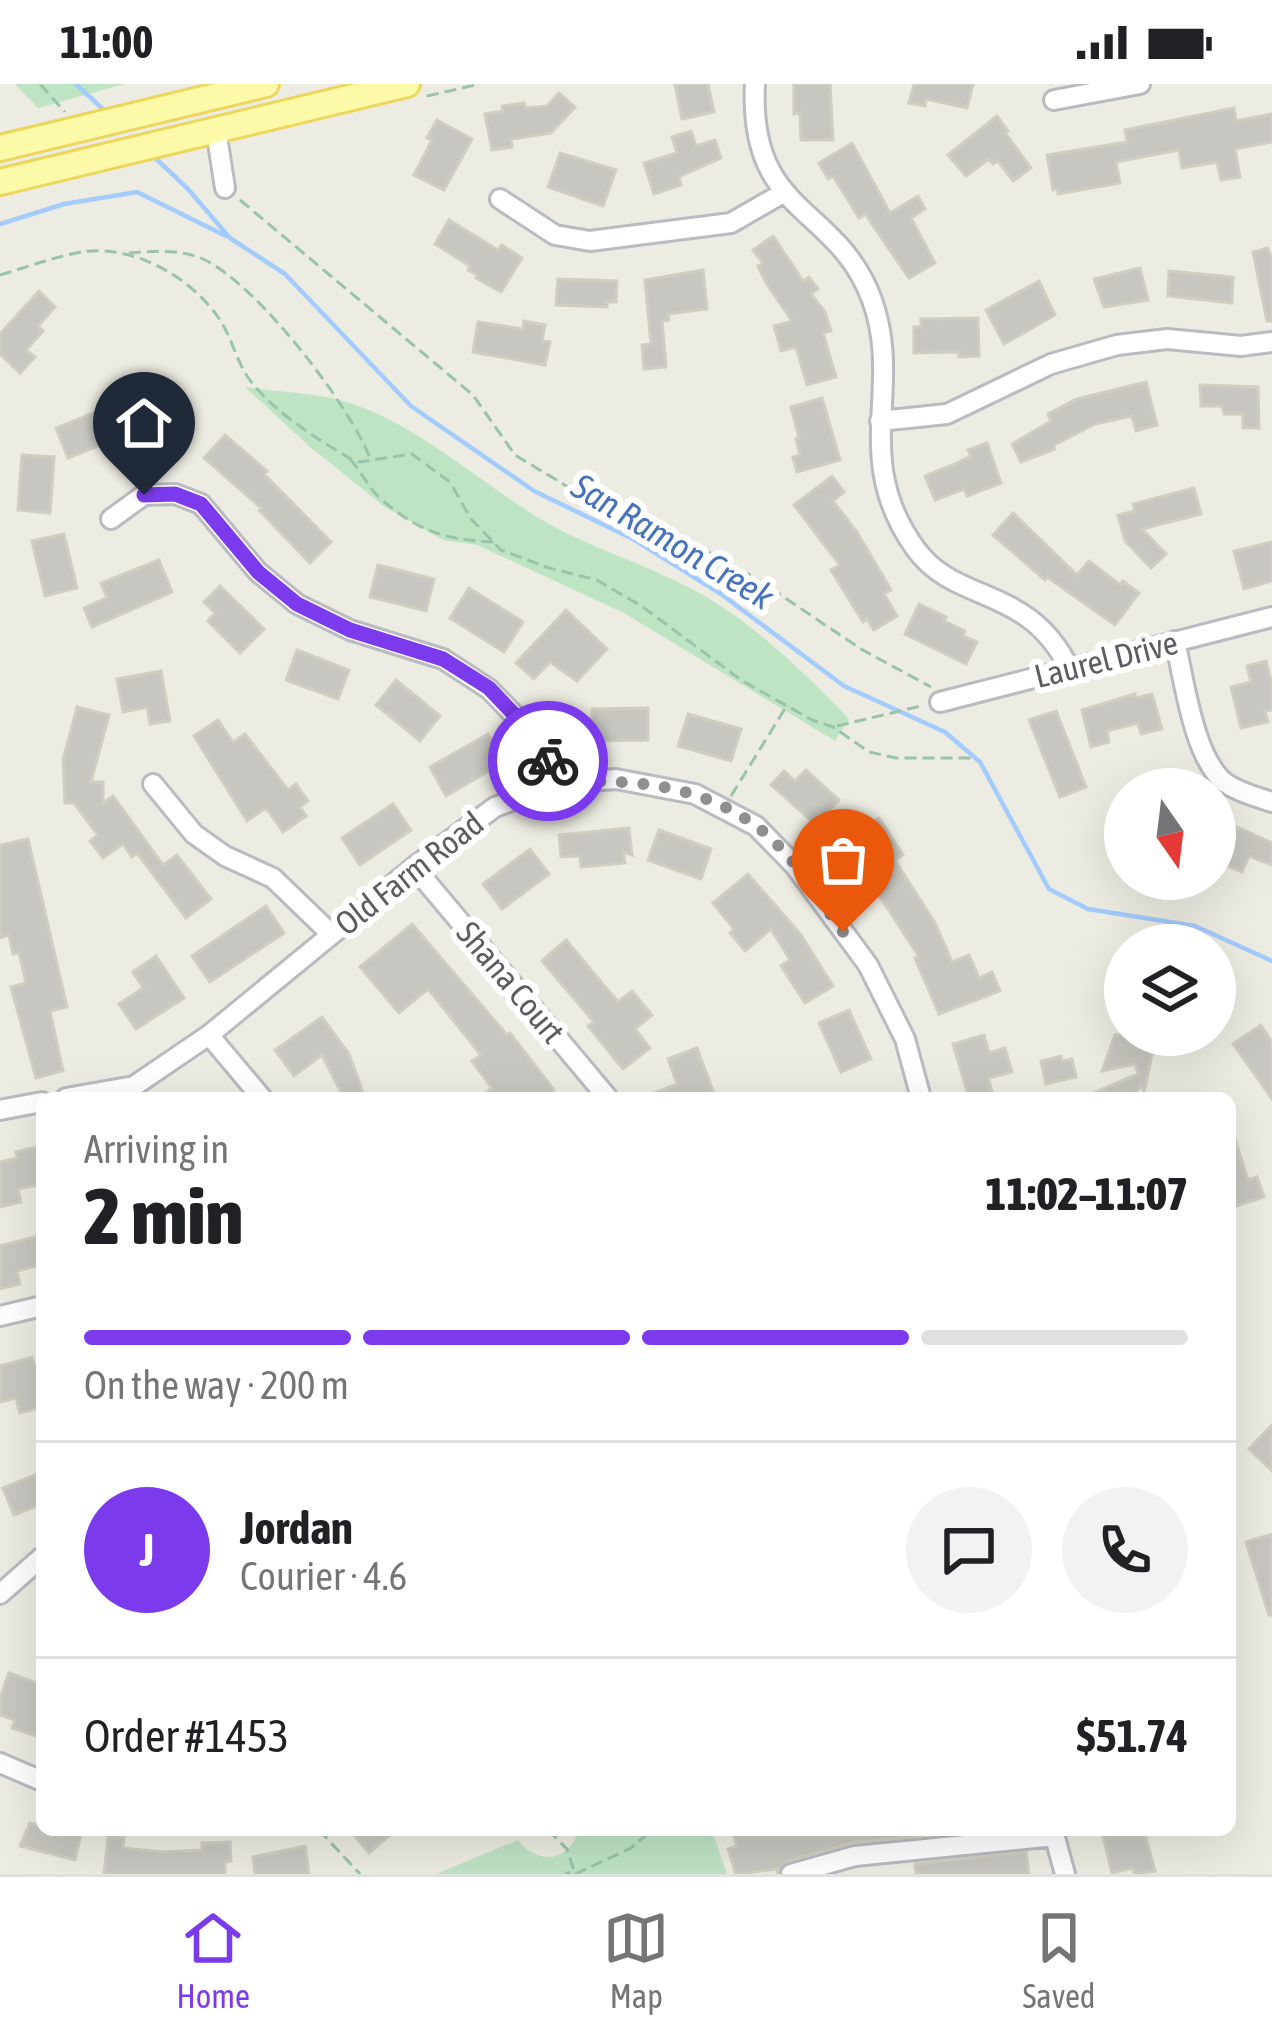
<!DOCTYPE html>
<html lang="en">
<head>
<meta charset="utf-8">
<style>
  body { margin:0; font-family:"Asap Condensed",sans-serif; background:#f2f2f2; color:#202124; height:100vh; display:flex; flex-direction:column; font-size:45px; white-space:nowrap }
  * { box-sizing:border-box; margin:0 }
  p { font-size:39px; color:#757577 }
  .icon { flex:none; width:66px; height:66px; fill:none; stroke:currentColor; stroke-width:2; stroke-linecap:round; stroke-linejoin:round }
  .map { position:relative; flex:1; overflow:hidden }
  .sheet { position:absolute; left:36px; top:1008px; width:1200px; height:744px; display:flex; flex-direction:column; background:#fff; border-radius:18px; box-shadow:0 12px 48px #0002 }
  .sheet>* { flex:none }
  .needle { width:78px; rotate:166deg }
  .tools { position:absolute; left:1104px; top:684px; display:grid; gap:24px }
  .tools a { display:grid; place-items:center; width:132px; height:132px; border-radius:50%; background:#fff; box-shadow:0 12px 48px #0002; font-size:60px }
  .pin { position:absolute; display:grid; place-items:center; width:102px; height:102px; color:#fff; margin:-123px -51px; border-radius:50% 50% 50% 0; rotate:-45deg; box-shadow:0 0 12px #0007 }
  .pin .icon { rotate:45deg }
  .courier { position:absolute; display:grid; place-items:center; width:120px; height:120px; margin:-60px; border:9px solid #7c3aed; border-radius:50%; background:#fff; color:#222; box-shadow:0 3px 15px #0007 }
  .head em { font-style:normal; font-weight:800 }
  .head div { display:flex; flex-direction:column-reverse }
  .head { display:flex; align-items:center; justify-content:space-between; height:204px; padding:0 48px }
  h1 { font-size:78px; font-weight:800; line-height:90px }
  .bar { display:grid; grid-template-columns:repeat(4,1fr); gap:18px 12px; align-content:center; height:144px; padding:0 48px }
  .bar i { height:15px; border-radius:9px; background:#e0e0e0 }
  .bar .on { background:#7c3aed }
  .bar p { grid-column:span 4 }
  .line { display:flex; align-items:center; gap:30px; padding:0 48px; border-top:3px solid #e0e0e0 }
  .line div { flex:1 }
  .round { display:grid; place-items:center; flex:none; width:126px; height:126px; border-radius:63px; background:#f2f2f2 }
  .status { display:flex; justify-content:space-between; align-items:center; height:84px; padding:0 60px; background:#fff; direction:ltr }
  .status svg { height:33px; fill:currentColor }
  .menu { display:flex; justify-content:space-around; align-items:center; height:168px; border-top:3px solid #e0e0e0; background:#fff; font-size:33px; color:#757577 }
  .menu a { display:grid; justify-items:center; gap:6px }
  .menu .on { color:#7c3aed }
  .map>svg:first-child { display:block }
</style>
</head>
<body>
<div class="status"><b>11:00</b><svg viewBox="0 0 49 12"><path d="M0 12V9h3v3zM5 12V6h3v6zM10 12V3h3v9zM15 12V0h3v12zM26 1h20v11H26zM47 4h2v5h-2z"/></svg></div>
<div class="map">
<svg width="1272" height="1790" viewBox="0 0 1272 1790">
  <rect width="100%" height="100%" fill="#edece2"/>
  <path fill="#bfe4c4" d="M15,0H124L38,24Z
    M245,303C282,309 327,309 361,323C429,349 484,402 547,439C592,464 642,479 688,503C749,534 802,586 849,635L835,657L624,529L477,461L443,456L385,423L309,362Z
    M578,1746H712L727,1790H436L518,1756C537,1782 571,1778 578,1746Z"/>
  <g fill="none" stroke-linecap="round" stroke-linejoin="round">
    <path stroke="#a3cbfc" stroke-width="4.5" d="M76,0L107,29
      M150,69L187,104L230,154L285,190L411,322L534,407L633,455L721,510L844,602L945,648L980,678L1049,805L1088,825L1195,842L1272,877
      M0,140L64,120L137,108L226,152"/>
  </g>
  <path fill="#c8c6c0" stroke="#d1cec1" stroke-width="3" d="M675,0H708L714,28L682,35Z
    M794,0H830L833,56H801L800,29L794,30Z
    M914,0H973L967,24L926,15L925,22L909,19Z
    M559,9L575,23L551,49L511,55L512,63L492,66L485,30L503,27L502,22L524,19L526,24L547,22Z
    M1234,24L1236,37L1272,30V58L1235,65L1240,93L1221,96L1217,78L1182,84L1179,66L1116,78L1120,99L1058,110V105L1053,106L1047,71L1127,58L1125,46Z
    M997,32L1008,47L1005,49L1031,84L1013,97L998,77L993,80L989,75L966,92L948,71Z
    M437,36L472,55L444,106L414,91L432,56L427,54Z
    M691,47L696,62L715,56L721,74L679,93L681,101L654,110L644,79L677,69L672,53Z
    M852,59L890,129L918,112L925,125L911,134L935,179L909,194L865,130L859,134L833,92L828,95L819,79Z
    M560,69L616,86L603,122L548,103Z
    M449,136L498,166L502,161L522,174L501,208L476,194L478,191L468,186L470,182L435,160Z
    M773,152L803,197L809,193L818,205L811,210L825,228L831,247L823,249L836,293L807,301L796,263L781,267L774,242L792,237L766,199L758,182L763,179L753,166Z
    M1267,164L1272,174V237H1267L1253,168Z
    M1140,184L1148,216L1104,223L1094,195Z
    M703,186L707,225L668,230L669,236L662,237L666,283L644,285L642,261L651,260L645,196Z
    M1169,187L1233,193L1232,219L1168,212Z
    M558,195L617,197L616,218H607V223L556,221Z
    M1039,197L1055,231L1004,260L986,226Z
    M39,207L55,223L38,242L43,247L26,266L35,273L20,289L0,270V250Z
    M978,234L979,272L959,273V268L914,269V243H921V235Z
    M524,237L545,241L542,257L550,258L545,281L473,268L478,238L523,245Z
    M1146,298L1157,341L1136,347L1132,332L1095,340L1054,361L1055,365L1021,378L1012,360L1051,337L1048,330L1077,315Z
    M1200,301L1258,303L1259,344H1243V330H1224L1222,322H1201Z
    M176,310L187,360L167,365L164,348L141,353L134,319Z
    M822,314L840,376L797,388L793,373L800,371L796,355L799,354L791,323Z
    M108,323L120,353L68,374L56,344Z
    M225,351L267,387L264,390L331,458L310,479L259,426L261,424L204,374Z
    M987,359L1001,399L967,412L964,405L935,416L925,392L955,380L971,372L968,366Z
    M22,371L54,373L50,429L18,426Z
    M832,392L844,408L833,417L857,448L891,506L884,510L897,532L874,546L867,535L863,538L831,486L840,481L794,421Z
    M1194,404L1201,430L1142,445L1166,470L1151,484L1125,457L1118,431L1135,427L1133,420Z
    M1013,429L1077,491L1089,477L1120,501L1123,497L1139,509L1115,541L1047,493L1045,496L993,451Z
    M64,450L77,504L45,512L32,457Z
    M1272,458V497L1244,505L1234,467Z
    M159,476L172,508L92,543L84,524L107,514L101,499Z
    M378,481L434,495L426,527L370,513Z
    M220,502L264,545L240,569L208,537L215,529L204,518Z
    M469,504L523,538L504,568L450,534Z
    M919,520L946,533L944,537L965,547L963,552L977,558L966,580L905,550Z
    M566,526L607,565L577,597L550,578L534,595L516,579Z
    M297,566L349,586L338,615L286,596Z
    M1266,577L1272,600V626L1265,627L1268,638L1241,644L1231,603L1251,598L1247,582Z
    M161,587L170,637L150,640L147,623L123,628L117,595Z
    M396,596L440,632L420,657L376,621Z
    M1135,610L1136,614L1152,610L1162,645L1141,650L1138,639L1107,647L1109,658L1091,663L1082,626Z
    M77,623L109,631L91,698H103V719L113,712L163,781L177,771L211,815L186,834L137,769L132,773L123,760L103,774L90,757L98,751L74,719H65L63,676Z
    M648,624V656L592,657V625Z
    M1056,627L1086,703L1060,713L1029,636Z
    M688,630L741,645L731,677L678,662Z
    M218,636L233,658L245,650L288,706L296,700L308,717L300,723L306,732L283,748L266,724L247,737L194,652Z
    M488,650L504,678L446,712L430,683Z
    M806,686L839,716L816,741L771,701L784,687L795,697Z
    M393,720L411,746L360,781L342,754Z
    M1215,733L1272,759V781L1249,772L1242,788L1215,776Z
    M879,734L903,771L895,776L936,841L952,878L969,871L979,894L992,888L1000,907L939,930L915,874L919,873L868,794L862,798L852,783L864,776L849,753Z
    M629,744L632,771L623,768L625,779L581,783L580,772L561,773L559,751Z
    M659,746L711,765L701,795L648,776Z
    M28,755L67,923L50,927L63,987L36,994L11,903L26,899L19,869L13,870L9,851L0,854V761Z
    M530,765L549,790L502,825L483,800Z
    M748,790L801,851L833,902L805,919L781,882L790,876L771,845L745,867L730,849L734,845L713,819Z
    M266,822L284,849L210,898L192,872Z
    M412,840L507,951L510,949L554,1006L544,1014H480L492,1004L472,977L481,971L428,905L399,929L360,883Z
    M566,856L618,918L632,907L652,931L635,945L650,964L623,985L588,942L594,938L542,877Z
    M156,872L184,914L136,945L119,920L143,904L133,888Z
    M849,926L871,975L841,988L819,939Z
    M322,933L349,970L365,1014H344L322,971L294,992L275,966Z
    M1261,941L1272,958V1015L1233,960Z
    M984,951L989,969L1005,964L1012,988L988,994L993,1011L969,1014L953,960Z
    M1115,951H1156L1144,1009L1141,1000L1134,1014H1082L1138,990L1135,980L1102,987Z
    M697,964L713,1007L694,1014H643L677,1000L668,975Z
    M1061,972L1062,977L1072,975L1076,993L1046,1000L1041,977Z
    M1233,1049L1248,1096L1257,1093L1264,1113L1230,1124Z
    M42,1062V1084L39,1085L42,1100L18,1105L21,1118L0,1123V1078L17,1074L16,1068Z
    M42,1151V1180L17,1187L20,1200L0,1205V1162Z
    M32,1273L35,1282L42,1280V1323L20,1329L16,1314L0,1318V1282Z
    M1272,1341V1387L1249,1365Z
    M42,1388V1420L14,1431L3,1404Z
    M1272,1450V1531H1269L1246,1458Z
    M9,1589L42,1601V1646L39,1645L36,1652L12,1644L15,1636L0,1631V1614Z
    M30,1739L42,1742V1746H82L75,1776L20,1762Z
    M350,1746H396L369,1769Z
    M732,1746H927V1751L851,1759L787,1777L778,1790L777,1785L736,1790L728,1765L737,1762Z
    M1116,1746H1144L1155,1787L1134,1790L1133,1784L1112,1789L1103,1753L1117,1750Z
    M108,1753L124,1754L123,1764L163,1768L202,1766V1759L230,1758L231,1777L225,1778V1790H104Z
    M305,1762L309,1790H255L253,1773Z
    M1026,1768L1029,1790H916L915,1780Z"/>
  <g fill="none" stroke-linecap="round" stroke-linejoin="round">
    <defs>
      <path id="minor" d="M755,0C748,133 837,120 872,216C904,304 850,373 915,464C955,521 1028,500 1069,584
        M1054,16L1140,0
        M216,46L225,104
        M500,115L555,151L590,157L731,139L783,109
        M880,337L947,330L1051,280L1117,261L1167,255L1241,262L1272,258
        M111,435L144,411L175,410L201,420L258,488L297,520L350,546L443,575L489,605L526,643L561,699
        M1175,557C1184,595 1194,678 1227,700C1240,709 1257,713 1272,718
        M940,618L1272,533
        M153,700L194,750L225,772L273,794L330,849
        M414,783L608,1014
        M209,951L262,1014
        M66,1014L134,1002L209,951L414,783L495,723L561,699L616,695L695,710L756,742L795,782L868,881L905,955L921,1014
        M0,1026L42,1018
        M0,1232L42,1222
        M0,1510L42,1473
        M0,1679L42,1697
        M1053,1746L1065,1790
        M791,1790L855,1772L1055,1752"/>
      <path id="major" d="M0,64L266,0
        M0,98L407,0"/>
    </defs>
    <use href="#minor" stroke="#babbc1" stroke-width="24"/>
    <use href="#major" stroke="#ecd65c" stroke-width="30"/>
    <path stroke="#99c4aa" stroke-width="3" stroke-dasharray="12 6" stroke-linecap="butt" d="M40,0L65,28
      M427,12L480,0
      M240,116L473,311L515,371L568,403L687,456L757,495L861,565L931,603
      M129,169C152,167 181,165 203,175C256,199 349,320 370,374
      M0,191C27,183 54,173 81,168C133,160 189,192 218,233C233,254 236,280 253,300C277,330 316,354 349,374L359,378L412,370L450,398L471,435L501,466L549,484L597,496L643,523L741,596L812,636L833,643L869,668L896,674H975
      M350,375C361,387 368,403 380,414C417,447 445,456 494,458
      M837,642L921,622
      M731,712L786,623
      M319,1746L360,1790
      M548,1746L567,1765L574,1787L565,1790
      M575,1790L631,1764L652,1746"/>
    <use href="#minor" stroke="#fff" stroke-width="18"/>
    <use href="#major" stroke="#fcf9a8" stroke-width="24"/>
  </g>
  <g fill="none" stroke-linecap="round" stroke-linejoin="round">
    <path stroke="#8e8f8f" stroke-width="12" stroke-dasharray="0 21.6" d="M548,677L561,699C628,694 698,700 755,741C792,768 817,812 843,848"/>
    <path stroke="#7c3aed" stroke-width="15" d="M144,411L175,410L201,420L258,488L297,520L350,546L443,575L489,604L526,643L548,677"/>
  </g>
  <g text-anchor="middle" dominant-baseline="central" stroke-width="12" stroke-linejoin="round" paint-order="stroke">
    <g font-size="33" fill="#5b5d63" stroke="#fff">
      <text transform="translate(1106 575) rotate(-14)">Laurel Drive</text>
      <text transform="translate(409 789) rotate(-38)">Old Farm Road</text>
      <text transform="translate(511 898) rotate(50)">Shana Court</text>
    </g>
    <g font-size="36" font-style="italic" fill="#4772bf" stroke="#fff">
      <text transform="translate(673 457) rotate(31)">San Ramon Creek</text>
    </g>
  </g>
</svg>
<div class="tools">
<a><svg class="needle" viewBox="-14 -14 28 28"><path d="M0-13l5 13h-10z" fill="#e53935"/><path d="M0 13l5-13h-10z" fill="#757577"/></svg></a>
<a><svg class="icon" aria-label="layers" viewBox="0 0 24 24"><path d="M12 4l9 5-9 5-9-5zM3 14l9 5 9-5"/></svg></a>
</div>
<div class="pin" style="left:843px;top:848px;background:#ea580c"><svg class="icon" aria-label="bag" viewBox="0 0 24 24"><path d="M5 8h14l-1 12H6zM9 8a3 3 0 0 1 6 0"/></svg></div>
<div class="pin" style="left:144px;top:411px;background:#1f2937"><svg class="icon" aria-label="home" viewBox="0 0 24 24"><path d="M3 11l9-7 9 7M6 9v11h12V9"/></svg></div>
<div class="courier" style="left:548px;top:677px"><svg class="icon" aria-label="bike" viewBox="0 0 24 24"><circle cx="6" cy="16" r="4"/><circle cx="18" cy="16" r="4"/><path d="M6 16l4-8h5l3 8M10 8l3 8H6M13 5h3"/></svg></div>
<section class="sheet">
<div class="head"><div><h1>2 min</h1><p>Arriving in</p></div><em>11:02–11:07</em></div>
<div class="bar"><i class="on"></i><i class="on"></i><i class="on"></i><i></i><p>On the way · 200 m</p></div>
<div class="line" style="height:216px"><b class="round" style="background:#7c3aed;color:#fff">J</b><div><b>Jordan</b><p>Courier · 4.6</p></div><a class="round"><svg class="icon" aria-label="chat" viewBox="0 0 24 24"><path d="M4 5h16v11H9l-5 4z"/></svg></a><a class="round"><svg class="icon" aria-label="phone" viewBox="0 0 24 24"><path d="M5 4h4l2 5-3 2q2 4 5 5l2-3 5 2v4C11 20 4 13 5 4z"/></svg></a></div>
<div class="line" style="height:156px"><div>Order #1453</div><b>$51.74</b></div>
</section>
</div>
<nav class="menu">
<a class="on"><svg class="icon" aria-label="home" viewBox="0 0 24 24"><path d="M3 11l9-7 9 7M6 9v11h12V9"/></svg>Home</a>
<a><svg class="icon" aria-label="map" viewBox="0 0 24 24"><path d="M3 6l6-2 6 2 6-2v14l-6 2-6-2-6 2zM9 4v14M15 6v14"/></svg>Map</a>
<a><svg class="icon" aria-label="saved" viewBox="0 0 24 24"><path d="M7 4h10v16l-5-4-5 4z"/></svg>Saved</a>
</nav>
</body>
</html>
